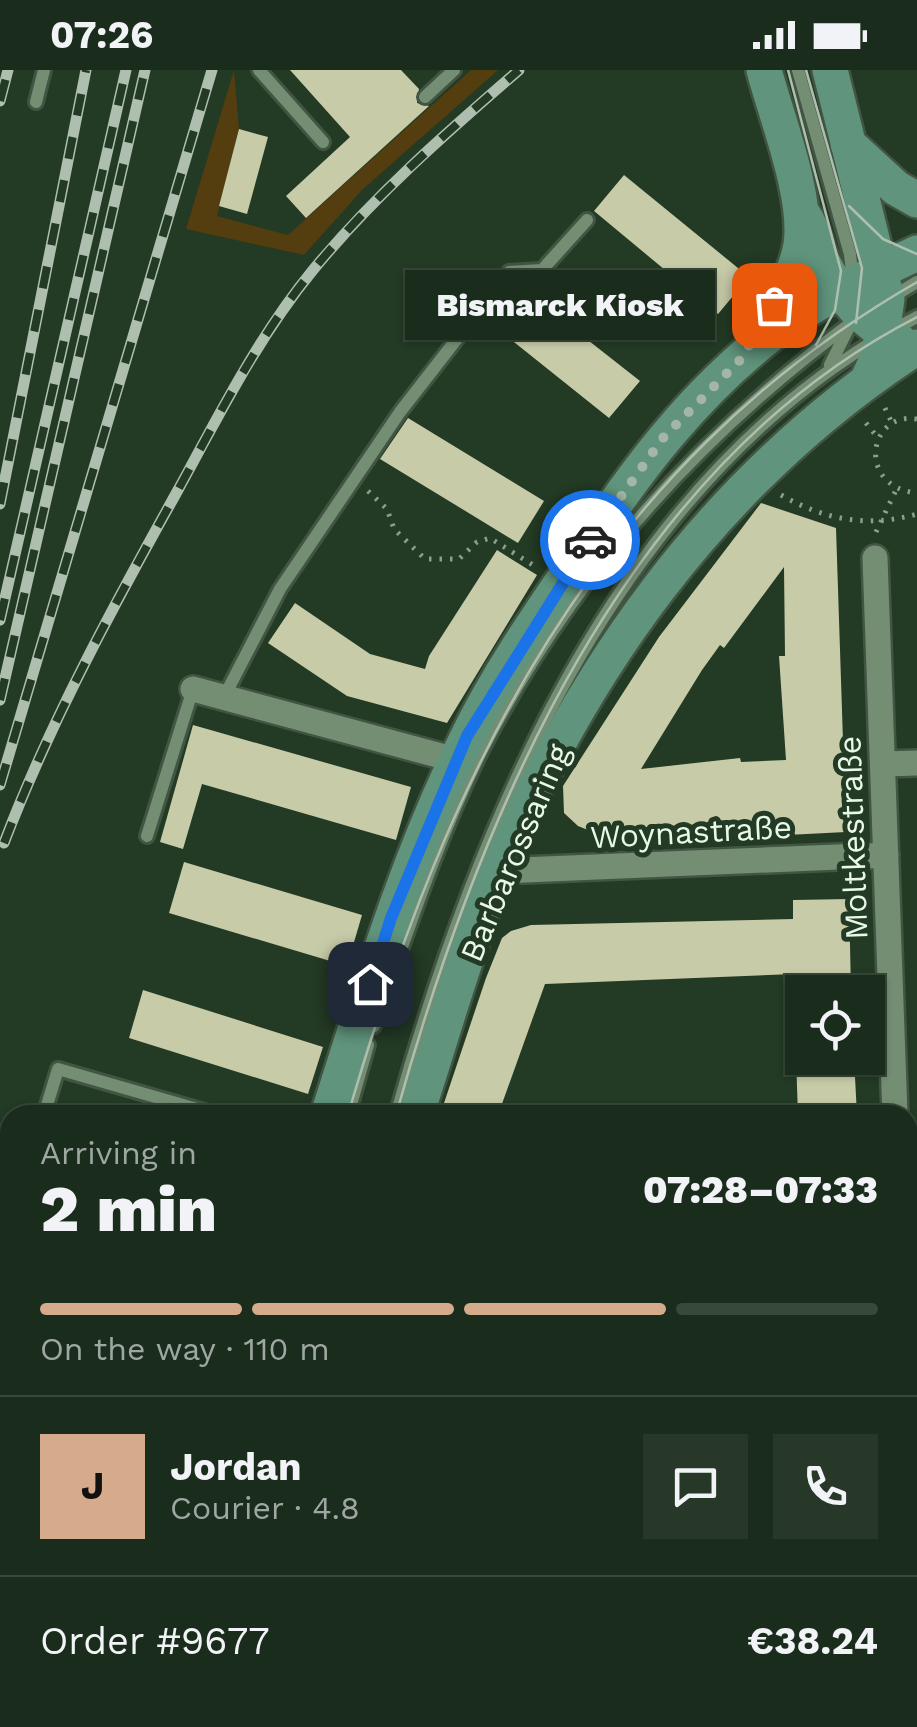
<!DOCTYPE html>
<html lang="en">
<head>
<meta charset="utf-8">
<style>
  body { margin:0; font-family:"Work Sans",sans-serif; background:#273828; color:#f1f3f6; height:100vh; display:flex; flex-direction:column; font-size:38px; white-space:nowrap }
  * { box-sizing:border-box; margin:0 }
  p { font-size:32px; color:#9fa7a3 }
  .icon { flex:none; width:55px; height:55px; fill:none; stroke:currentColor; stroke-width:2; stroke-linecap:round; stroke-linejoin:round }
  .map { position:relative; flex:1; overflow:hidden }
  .sheet { position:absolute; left:0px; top:1035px; width:918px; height:622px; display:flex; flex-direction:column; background:#1a2c1b; border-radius:30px 30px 0 0; box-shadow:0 2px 8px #0004,0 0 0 2px #38483a }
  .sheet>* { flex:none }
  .buttons { position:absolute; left:785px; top:905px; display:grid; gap:20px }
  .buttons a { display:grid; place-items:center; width:100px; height:100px; border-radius:0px; background:#1a2c1b; box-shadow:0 2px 8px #0004,0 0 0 2px #38483a; font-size:50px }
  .pin { position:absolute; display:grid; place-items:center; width:85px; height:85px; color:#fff; margin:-42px; border-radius:20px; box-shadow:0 5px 15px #0006 }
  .courier { position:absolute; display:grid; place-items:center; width:100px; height:100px; margin:-50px; border:8px solid #1a73e8; border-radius:50%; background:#fff; color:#222; box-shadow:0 2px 12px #0007 }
  .bubble { position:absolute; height:70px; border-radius:0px; background:#1a2c1b; box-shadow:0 2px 8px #0004,0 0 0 2px #38483a; font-size:32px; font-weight:800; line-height:70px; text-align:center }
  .overview em { font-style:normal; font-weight:800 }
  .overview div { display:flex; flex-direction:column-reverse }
  .overview { display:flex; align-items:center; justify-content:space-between; height:170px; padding:0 40px }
  h1 { font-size:65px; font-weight:800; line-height:75px }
  .bar { display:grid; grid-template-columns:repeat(4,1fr); gap:15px 10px; align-content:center; height:120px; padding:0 40px }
  .bar i { height:12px; border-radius:8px; background:#38483a }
  .bar .current { background:#d6ab8b }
  .bar p { grid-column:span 4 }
  .line { display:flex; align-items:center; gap:25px; padding:0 40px; border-top:2px solid #38483a }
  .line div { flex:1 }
  .round { display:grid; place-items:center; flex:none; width:105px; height:105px; border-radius:0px; background:#273828 }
  .status { display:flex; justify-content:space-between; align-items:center; height:70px; padding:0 50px; background:#1a2c1b; direction:ltr }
  .status svg { height:28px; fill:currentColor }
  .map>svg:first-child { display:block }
</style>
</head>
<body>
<div class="status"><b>07:26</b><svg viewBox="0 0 49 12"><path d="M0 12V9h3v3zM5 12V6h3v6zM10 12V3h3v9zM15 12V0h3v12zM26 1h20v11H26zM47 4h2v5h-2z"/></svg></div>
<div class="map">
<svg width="917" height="1657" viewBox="0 0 917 1657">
  <rect width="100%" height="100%" fill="#233a24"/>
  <path fill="#543d0f" d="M234,0L239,59L217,146L288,165L471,0H498L362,120L304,185L186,159Z"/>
  <path fill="#c7cba8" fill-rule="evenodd" d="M290,0H401L419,19L417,33L429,36L306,148L286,126L350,67Z
    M239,59L268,67L247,144L219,136Z
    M624,105L749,207L718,244L594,141Z
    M514,212L640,311L609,348L485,249Z
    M408,348L544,431L518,473L380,389Z
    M761,433L836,458L846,762L787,765L786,750L588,760L578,756L564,743L563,716L659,567ZM784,497L785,586H779L786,690L741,692L740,688L641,699L702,600L720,575L724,578Z
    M497,480L537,505L447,653L347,626L268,573L295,533L370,584L425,599L429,586Z
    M193,655L411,717L396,770L202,714L183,779L160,772Z
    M184,792L362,845L347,896L169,843Z
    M849,829L851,922H794V904L545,914L498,1045H440L486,908L502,868L511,861L531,855L793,849V830Z
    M143,920L323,977L308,1024L129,968Z
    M796,988H854L857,1045H798Z"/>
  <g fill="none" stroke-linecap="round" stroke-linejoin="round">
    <defs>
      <path id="lane" d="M259,0L323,72
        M798,0L850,184L853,210
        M425,27L454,0
        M36,32L44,0
        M892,227L917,212
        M830,295L850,255
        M224,627L280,519L400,342L509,202L542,200L587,150
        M147,766L193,619
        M374,956C407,864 438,768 482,680C572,506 700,363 858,248
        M44,1045L58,999L218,1045
        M348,1045L368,975
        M396,1045C480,744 624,397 917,247
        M908,1236H917
        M203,1657L204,1648
        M233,1657L235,1648"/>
      <path id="street" d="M875,488L895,1045
        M193,619L456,690
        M883,694L917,693
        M499,801L886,785
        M0,1360L10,1363
        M908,1427L915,1657"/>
      <path id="secondary" d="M830,0L887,229L879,285L868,309
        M848,74L896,118L917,130
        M804,146C814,160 815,176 822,191C839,225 866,255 900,272
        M753,273C770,246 796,207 801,175C808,126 777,49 764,0
        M328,1045C369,917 407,788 467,668C499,602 542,541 583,481C637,399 693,325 771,264C816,230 867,207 917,183
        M416,1045C440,973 460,900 487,829C573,606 715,408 917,277
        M164,1657L166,1648
        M252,1657L255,1648"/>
    </defs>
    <use href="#lane" stroke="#415542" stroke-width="18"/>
    <use href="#street" stroke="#415542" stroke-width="30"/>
    <use href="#secondary" stroke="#415542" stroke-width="40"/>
    <path stroke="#8c9e8d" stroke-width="5" stroke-dasharray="2.5 8" stroke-linecap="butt" d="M885,338L892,353
      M917,349C868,341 856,417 917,423
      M866,353L878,368
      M368,421L387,439L394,459L425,489H459L477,472L490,468L536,497
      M781,425C825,450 868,458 917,444
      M876,462L896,420
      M908,1261H917"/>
    <use href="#lane" stroke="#748e74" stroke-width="12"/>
    <use href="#street" stroke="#748e74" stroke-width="25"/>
    <use href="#secondary" stroke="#60947c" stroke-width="35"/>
    <path stroke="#aebfaf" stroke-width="2.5" d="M788,0L841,201L835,240L816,275
      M806,0L862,198L856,253
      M849,136L883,169L917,184
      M348,1045C448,701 594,398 917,212
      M396,1045C480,744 624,397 917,247
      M203,1657L204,1648
      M233,1657L235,1648"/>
    <defs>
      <path id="rail" d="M0,31L8,0
        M0,434L86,0
        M0,550L126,0
        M0,630L145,0
        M0,715L212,0
        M4,773C51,650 114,535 178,420C219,345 258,267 313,200C374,126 446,63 519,0"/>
    </defs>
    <use href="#rail" stroke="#aebfaf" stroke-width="11"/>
    <use href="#rail" stroke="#233a24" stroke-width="8" stroke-dasharray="22" stroke-linecap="butt"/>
  </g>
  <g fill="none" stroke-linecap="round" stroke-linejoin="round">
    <path stroke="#a4b6a5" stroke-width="10" stroke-dasharray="0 18" d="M590,470L663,368L740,290L774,235"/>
    <path stroke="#1a73e8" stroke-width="12" d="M370,914L391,848L467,666L590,470"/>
  </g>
  <g text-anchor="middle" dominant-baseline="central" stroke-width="10" stroke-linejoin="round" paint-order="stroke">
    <g font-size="32" fill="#eaf8ea" stroke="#233a24">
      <text transform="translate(691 762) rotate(-3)">Woynastraße</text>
      <text transform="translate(853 768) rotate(-92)">Moltkestraße</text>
      <text transform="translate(515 783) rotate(-67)">Barbarossaring</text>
    </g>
  </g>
</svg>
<div class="buttons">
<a><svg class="icon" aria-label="locate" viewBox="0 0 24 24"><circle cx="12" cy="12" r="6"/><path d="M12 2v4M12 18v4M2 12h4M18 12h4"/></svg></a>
</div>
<div class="pin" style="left:774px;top:235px;background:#ea580c"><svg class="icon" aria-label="bag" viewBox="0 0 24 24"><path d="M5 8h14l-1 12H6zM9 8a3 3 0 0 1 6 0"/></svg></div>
<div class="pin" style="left:370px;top:914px;background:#1f2937"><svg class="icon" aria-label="home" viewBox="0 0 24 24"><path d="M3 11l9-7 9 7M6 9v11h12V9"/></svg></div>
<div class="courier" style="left:590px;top:470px"><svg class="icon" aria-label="car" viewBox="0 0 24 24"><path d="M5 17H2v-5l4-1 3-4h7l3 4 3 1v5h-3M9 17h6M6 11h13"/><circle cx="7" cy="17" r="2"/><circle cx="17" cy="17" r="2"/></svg></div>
<div class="bubble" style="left:405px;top:200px;width:310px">Bismarck Kiosk</div>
<section class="sheet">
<div class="overview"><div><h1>2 min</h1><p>Arriving in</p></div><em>07:28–07:33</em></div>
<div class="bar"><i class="current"></i><i class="current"></i><i class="current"></i><i></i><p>On the way · 110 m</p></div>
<div class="line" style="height:180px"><b class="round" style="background:#d6ab8b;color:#111">J</b><div><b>Jordan</b><p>Courier · 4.8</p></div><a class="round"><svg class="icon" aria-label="chat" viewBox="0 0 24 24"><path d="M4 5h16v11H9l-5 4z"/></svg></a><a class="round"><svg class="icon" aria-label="phone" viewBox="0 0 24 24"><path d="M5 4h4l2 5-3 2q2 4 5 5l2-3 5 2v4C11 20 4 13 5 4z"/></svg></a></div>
<div class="line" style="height:130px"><div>Order #9677</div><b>€38.24</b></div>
</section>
</div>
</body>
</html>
